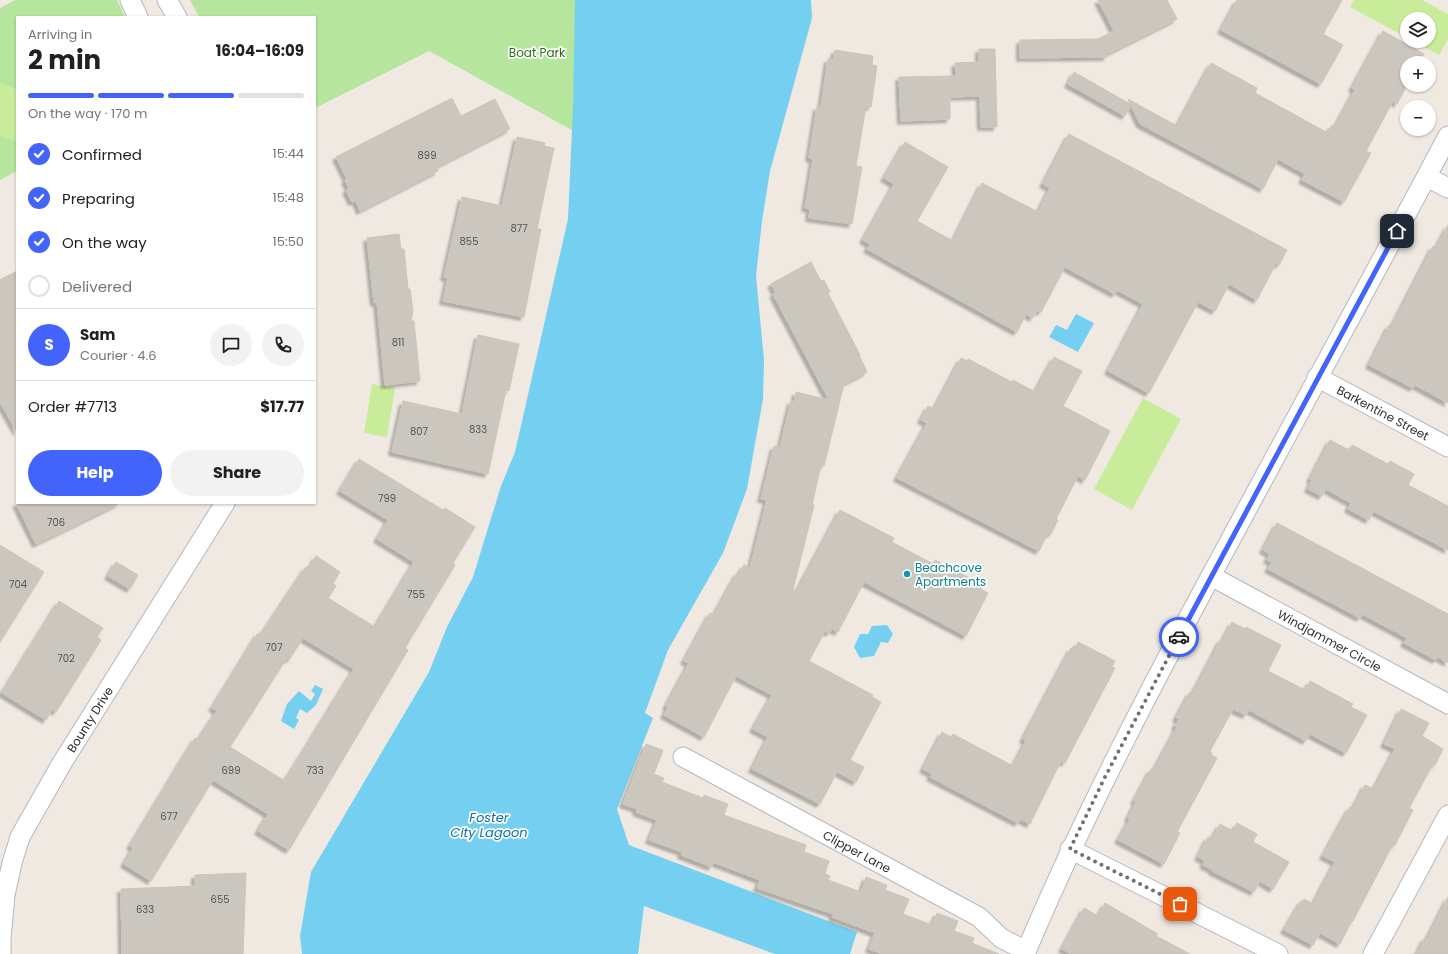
<!DOCTYPE html>
<html lang="en">
<head>
<meta charset="utf-8">
<style>
  body { margin:0; font-family:Poppins,sans-serif; background:#f2f2f2; color:#202124; height:100vh; display:flex; flex-direction:column; font-size:15px; white-space:nowrap }
  * { box-sizing:border-box; margin:0 }
  p { font-size:13px; color:#757577 }
  .icon { flex:none; width:22px; height:22px; fill:none; stroke:currentColor; stroke-width:2; stroke-linecap:round; stroke-linejoin:round }
  .map { position:relative; flex:1; overflow:hidden }
  .panel { position:absolute; left:16px; top:16px; width:300px; height:488px; display:flex; flex-direction:column; background:#fff; border-radius:0px; box-shadow:0 1px 3px #0004 }
  .panel>* { flex:none }
  .controls { position:absolute; left:1400px; top:12px; display:grid; gap:8px }
  .controls a { display:grid; place-items:center; width:36px; height:36px; border-radius:50%; background:#fff; box-shadow:0 1px 3px #0004; font-size:20px }
  .pin { position:absolute; display:grid; place-items:center; width:34px; height:34px; color:#fff; margin:-17px; border-radius:8px; box-shadow:0 2px 6px #0006 }
  .courier { position:absolute; display:grid; place-items:center; width:40px; height:40px; margin:-20px; border:3px solid #4264fb; border-radius:50%; background:#fff; color:#222; box-shadow:0 1px 5px #0007 }
  .summary em { font-style:normal; font-weight:700 }
  .summary div { display:flex; flex-direction:column-reverse }
  .summary { display:flex; align-items:center; justify-content:space-between; height:68px; padding:0 12px }
  h1 { font-size:26px; font-weight:700; line-height:30px }
  .bar { display:grid; grid-template-columns:repeat(4,1fr); gap:6px 4px; align-content:center; height:48px; padding:0 12px }
  .bar i { height:5px; border-radius:3px; background:#e0e0e0 }
  .bar .on { background:#4264fb }
  .bar p { grid-column:span 4 }
  .line { display:flex; align-items:center; gap:10px; padding:0 12px; border-top:1px solid #e0e0e0 }
  .line div { flex:1 }
  .round { display:grid; place-items:center; flex:none; width:42px; height:42px; border-radius:21px; background:#f2f2f2 }
  ol { padding:0 12px; list-style:none }
  li { display:flex; align-items:center; gap:12px; height:44px }
  li p { margin-inline-start:auto }
  li .icon { padding:4px; border-radius:50%; background:#4264fb; color:#fff; stroke-width:4 }
  li:last-child { color:#757577 }
  li i { width:22px; height:22px; border:2px solid #e0e0e0; border-radius:50% }
  .primary-button { display:flex; gap:8px; margin-top:auto; padding:8px 12px }
  .primary-button a { flex:1; height:46px; border-radius:24px; background:#4264fb; color:#fff; font-size:16px; font-weight:700; line-height:46px; text-align:center }
  .primary-button a+a { background:#f2f2f2; color:#202124 }
  .map>svg:first-child { display:block }
</style>
</head>
<body>
<div class="map">
<svg width="1448" height="954" viewBox="0 0 1448 954">
  <defs>
    <filter id="shadow"><feDropShadow dx="-3.5" dy="3.5" stdDeviation="1" flood-color="#0004"/></filter>
  </defs>
  <rect width="100%" height="100%" fill="#efe9e1"/>
  <path fill="#b6e59e" d="M15,0H117L125,17H17V171L0,180V8Z
    M190,0H585L590,140L429,51L315,108V17H199Z"/>
  <path fill="#c9ec9a" d="M1354,0H1422L1448,14V39L1439,55L1413,41H1429V19H1407V38L1350,7Z
    M0,83L17,89V142L0,136Z
    M372,384L395,388L387,437L364,433Z
    M1143,398L1181,419L1132,510L1094,489Z"/>
  <path fill="#75cff0" d="M575,0H811L812,18L770,171L762,221L756,276L764,360L763,399L747,489L723,553L668,650L645,713L653,718L617,809L629,845L857,932L850,954H775L644,906L638,954H302L300,936L311,872L429,672L447,627L473,577L501,486L515,452L568,219L573,108Z
    M1076,314L1094,323L1078,352L1049,337L1056,325L1067,330Z
    M887,625L893,634L888,643L881,642L874,656L860,658L854,647L860,634H868L872,626Z
    M315,685L323,689L316,705L307,713L300,709L296,718L299,720L294,729L281,721L287,704L299,691L311,701L315,694L311,691Z"/>
  <path fill="#cbc7bf" stroke="#cbc5ba" fill-rule="evenodd" filter="url(#shadow)" d="M1098,0H1167L1177,19L1107,54V57L1020,58V40L1098,39L1114,31Z
    M1237,0H1342L1323,34L1343,45L1321,84L1221,30Z
    M1383,31L1424,54L1419,63H1407V85L1397,104L1393,101L1366,151L1371,153L1344,202L1302,180L1305,174L1278,159L1263,189L1140,124L1131,105L1125,116L1068,84L1074,72L1130,104L1128,99L1177,126L1211,63L1257,88L1255,93L1328,133L1332,125L1335,127L1355,90L1352,88Z
    M979,49H995L997,127H981L980,96L950,97V119L901,121L899,77L956,76L955,63L979,62Z
    M835,50L873,56L872,65L877,66L871,107L866,106L856,166L862,167L852,224L809,218L810,209L805,208L813,159L809,158L817,107H821L828,59L833,60Z
    M452,98L461,116L495,99L510,129L436,167L438,171L360,211L356,201L352,202L346,190L349,188L345,180L347,179L336,157Z
    M1069,134L1287,250L1279,265L1276,263L1257,300L1229,284L1215,311L1198,302L1149,393L1108,371L1143,304L1117,290L1115,294L1065,267L1041,312L1037,310L1033,318L1026,314L1017,332L867,249L870,244L863,240L894,184L884,178L905,142L948,167L917,221L953,241L982,183L1038,212L1050,188L1043,184Z
    M517,137L545,143L544,146L554,148L537,229H541L524,317L443,301L448,278L444,277L462,197L502,206Z
    M1448,225V403L1415,385L1413,388L1369,365L1389,325L1392,326L1433,246L1436,248Z
    M399,234L401,249H404L408,289H410L413,311L411,321H414L420,381L385,385L377,302L374,303L367,238Z
    M811,262L821,281L824,280L830,292L828,293L860,355H859L867,372L844,384L824,466L821,465L812,505H814L793,590L797,591L840,510L894,538L892,542L933,564L935,560L983,585L981,589L988,593L966,636L864,582L838,632L832,629L829,633L825,631L809,661L873,695L872,697L881,702L850,760L864,767L856,782L837,772L820,804L752,769L768,737L753,729L772,695L736,676L704,737L664,715L668,707L666,706L689,663L684,661L710,613L714,615L737,573L739,574L744,565L750,568L767,500L761,499L774,446L780,447L791,401L794,402L796,392L829,400L773,294L776,293L771,284Z
    M17,271V432L0,402V280Z
    M478,335L519,344L509,391L506,390L488,474L392,452L403,401L462,414Z
    M1054,357L1082,371L1063,406L1110,431L1085,480L1078,476L1056,519L1058,520L1051,534L1048,533L1039,551L897,478L927,423L921,420L928,406L934,409L961,358L967,361L968,359L1012,382L1013,380L1035,392Z
    M1330,440L1349,450L1352,445L1388,464L1390,461L1414,474L1408,485L1448,506V550L1373,511L1369,520L1348,509L1351,503L1326,489L1322,496L1308,489L1312,480L1310,479Z
    M359,459L443,510L445,508L475,527L453,563L455,565L405,648L408,650L289,850L258,831L268,814L213,780L151,881L124,864L133,848L130,846L195,738L198,740L217,711L212,708L258,633L261,635L306,567L309,569L316,556L340,572L333,583L336,586L328,598L375,627L414,562L377,539L388,520L340,491ZM303,638L354,669L285,781L230,747L287,658L289,660Z
    M16,503H120L36,544Z
    M1277,523L1448,614V663L1438,657L1436,660L1404,643L1407,638L1362,614L1360,618L1268,569L1272,562L1267,560L1270,554L1263,550Z
    M0,545L44,572L0,642Z
    M116,562L138,575L130,589L108,576Z
    M59,601L103,628L97,637L101,640L56,712L52,709L46,720L2,693Z
    M1232,622L1245,629L1246,627L1281,645L1268,671L1305,690L1310,681L1353,704L1351,707L1367,715L1346,753L1310,734L1306,741L1249,710L1246,715L1233,709L1210,751L1212,753L1211,755L1217,758L1177,832L1180,833L1164,864L1118,840L1130,819L1128,818L1136,802L1134,801L1151,769L1154,770L1177,727L1175,726L1179,719L1176,718L1190,692L1193,693L1221,639L1223,640Z
    M1078,642L1115,661L1112,667L1115,668L1065,763L1061,761L1030,824L1020,819L1018,823L930,777L932,774L923,769L942,732L951,737L953,734L1013,766L1026,741L1023,739L1071,648L1074,650Z
    M1401,709L1429,723L1422,736L1443,749L1435,765L1433,764L1409,808L1413,810L1395,845L1393,844L1353,921L1352,920L1340,944L1320,933L1313,945L1284,930L1302,900L1303,901L1304,899L1313,904L1335,862L1323,856L1341,823L1350,807L1353,808L1365,785L1374,789L1395,749L1384,744Z
    M646,744L663,750L654,774L664,778L662,782L703,798L704,795L728,804L724,815L806,845L804,852L829,861L825,874L830,876L828,880L861,892L866,877L887,885L885,890L909,899L903,914L932,925L937,913L958,921L954,931L974,938L972,943L999,954H883L869,949L875,933L832,917L833,914L757,888L760,880L713,862L712,867L681,855L682,852L649,840L657,820L636,812L637,809L623,804Z
    M1237,823L1257,834L1253,842L1289,862L1273,889L1260,881L1254,892L1212,871L1213,870L1203,865L1205,861L1198,857L1208,837L1212,839L1220,824L1233,831Z
    M246,873L243,954H122L121,889L195,886V875Z
    M1448,897V954H1417L1425,937L1427,939Z
    M1105,903L1158,934L1156,936L1190,954H1072L1062,949L1084,908L1098,916Z"/>
  <g fill="none" stroke-linecap="round" stroke-linejoin="round">
    <defs>
      <g id="minor">
        <path d="M130,0L138,17"/>
        <path d="M167,0L177,17"/>
        <path d="M1427,177L1448,188"/>
        <path id="s1" d="M1317,377L1448,447"/>
        <path id="s2" d="M1211,576L1448,704"/>
        <path id="s3" d="M683,757L979,917L1001,938L1026,951"/>
        <path d="M1070,849L1278,954"/>
        <path id="s4" d="M1,954V939L5,895L12,863L20,837L62,763L225,503"/>
        <path d="M1025,954C1084,814 1154,681 1226,548C1300,411 1375,274 1448,136"/>
        <path d="M1373,954L1448,815"/>
      </g>
    </defs>
    <use href="#minor" stroke="#b4b7c1" stroke-width="21"/>
    <use href="#minor" stroke="#fff" stroke-width="19"/>
  </g>
  <g fill="none" stroke-linecap="round" stroke-linejoin="round">
    <path stroke="#726f6d" stroke-width="4" stroke-dasharray="0 7.2" d="M1179,637L1105,777L1070,849L1180,904"/>
    <path stroke="#4264fb" stroke-width="5" d="M1179,637L1397,231"/>
  </g>
  <circle fill="#0f9aa8" stroke="#fff" stroke-width="1.5" cx="907" cy="574" r="4"/>
  <g text-anchor="middle" dominant-baseline="central" stroke-width="3.5" stroke-linejoin="round" paint-order="stroke">
    <g font-size="10" fill="#555452">
      <text x="427" y="155">899</text>
      <text x="519" y="228">877</text>
      <text x="469" y="241">855</text>
      <text x="398" y="342">811</text>
      <text x="478" y="429">833</text>
      <text x="419" y="431">807</text>
      <text x="387" y="498">799</text>
      <text x="56" y="522">706</text>
      <text x="18" y="584">704</text>
      <text x="416" y="594">755</text>
      <text x="274" y="647">707</text>
      <text x="66" y="658">702</text>
      <text x="231" y="770">699</text>
      <text x="315" y="770">733</text>
      <text x="169" y="816">677</text>
      <text x="220" y="899">655</text>
      <text x="145" y="909">633</text>
    </g>
    <g font-size="12" fill="#2c6e1b" stroke="#fff">
      <text x="537" y="52">Boat Park</text>
    </g>
    <g font-size="12" fill="#2e2e2e" stroke="#fff">
      <text stroke="none"><textPath href="#s1" startOffset="75">Barkentine Street</textPath></text>
      <text stroke="none"><textPath href="#s2" startOffset="135">Windjammer Circle</textPath></text>
      <text stroke="none"><textPath href="#s4" startOffset="256">Bounty Drive</textPath></text>
      <text stroke="none"><textPath href="#s3" startOffset="198">Clipper Lane</textPath></text>
    </g>
    <g font-size="12" fill="#0d838f" stroke="#fff" text-anchor="start">
      <text x="915" y="567">Beachcove<tspan x="915" dy="14">Apartments</tspan></text>
    </g>
    <g font-size="13" font-style="italic" fill="#0d6fa3" stroke="#fff">
      <text x="489" y="817">Foster<tspan x="489" dy="15">City Lagoon</tspan></text>
    </g>
  </g>
</svg>
<div class="controls">
<a><svg class="icon" aria-label="layers" viewBox="0 0 24 24"><path d="M12 4l9 5-9 5-9-5zM3 14l9 5 9-5"/></svg></a>
<a>+</a>
<a>−</a>
</div>
<div class="pin" style="left:1180px;top:904px;background:#ea580c"><svg class="icon" aria-label="bag" viewBox="0 0 24 24"><path d="M5 8h14l-1 12H6zM9 8a3 3 0 0 1 6 0"/></svg></div>
<div class="pin" style="left:1397px;top:231px;background:#1f2937"><svg class="icon" aria-label="home" viewBox="0 0 24 24"><path d="M3 11l9-7 9 7M6 9v11h12V9"/></svg></div>
<div class="courier" style="left:1179px;top:637px"><svg class="icon" aria-label="car" viewBox="0 0 24 24"><path d="M5 17H2v-5l4-1 3-4h7l3 4 3 1v5h-3M9 17h6M6 11h13"/><circle cx="7" cy="17" r="2"/><circle cx="17" cy="17" r="2"/></svg></div>
<section class="panel">
<div class="summary"><div><h1>2 min</h1><p>Arriving in</p></div><em>16:04–16:09</em></div>
<div class="bar"><i class="on"></i><i class="on"></i><i class="on"></i><i></i><p>On the way · 170 m</p></div>
<ol>
<li><svg class="icon" aria-label="check" viewBox="0 0 24 24"><path d="M5 12l5 5 9-10"/></svg>Confirmed<p>15:44</p></li>
<li><svg class="icon" aria-label="check" viewBox="0 0 24 24"><path d="M5 12l5 5 9-10"/></svg>Preparing<p>15:48</p></li>
<li><svg class="icon" aria-label="check" viewBox="0 0 24 24"><path d="M5 12l5 5 9-10"/></svg>On the way<p>15:50</p></li>
<li><i></i>Delivered</li>
</ol>
<div class="line" style="height:72px"><b class="round" style="background:#4264fb;color:#fff">S</b><div><b>Sam</b><p>Courier · 4.6</p></div><a class="round"><svg class="icon" aria-label="chat" viewBox="0 0 24 24"><path d="M4 5h16v11H9l-5 4z"/></svg></a><a class="round"><svg class="icon" aria-label="phone" viewBox="0 0 24 24"><path d="M5 4h4l2 5-3 2q2 4 5 5l2-3 5 2v4C11 20 4 13 5 4z"/></svg></a></div>
<div class="line" style="height:52px"><div>Order #7713</div><b>$17.77</b></div>
<div class="primary-button"><a>Help</a><a>Share</a></div>
</section>
</div>
</body>
</html>
